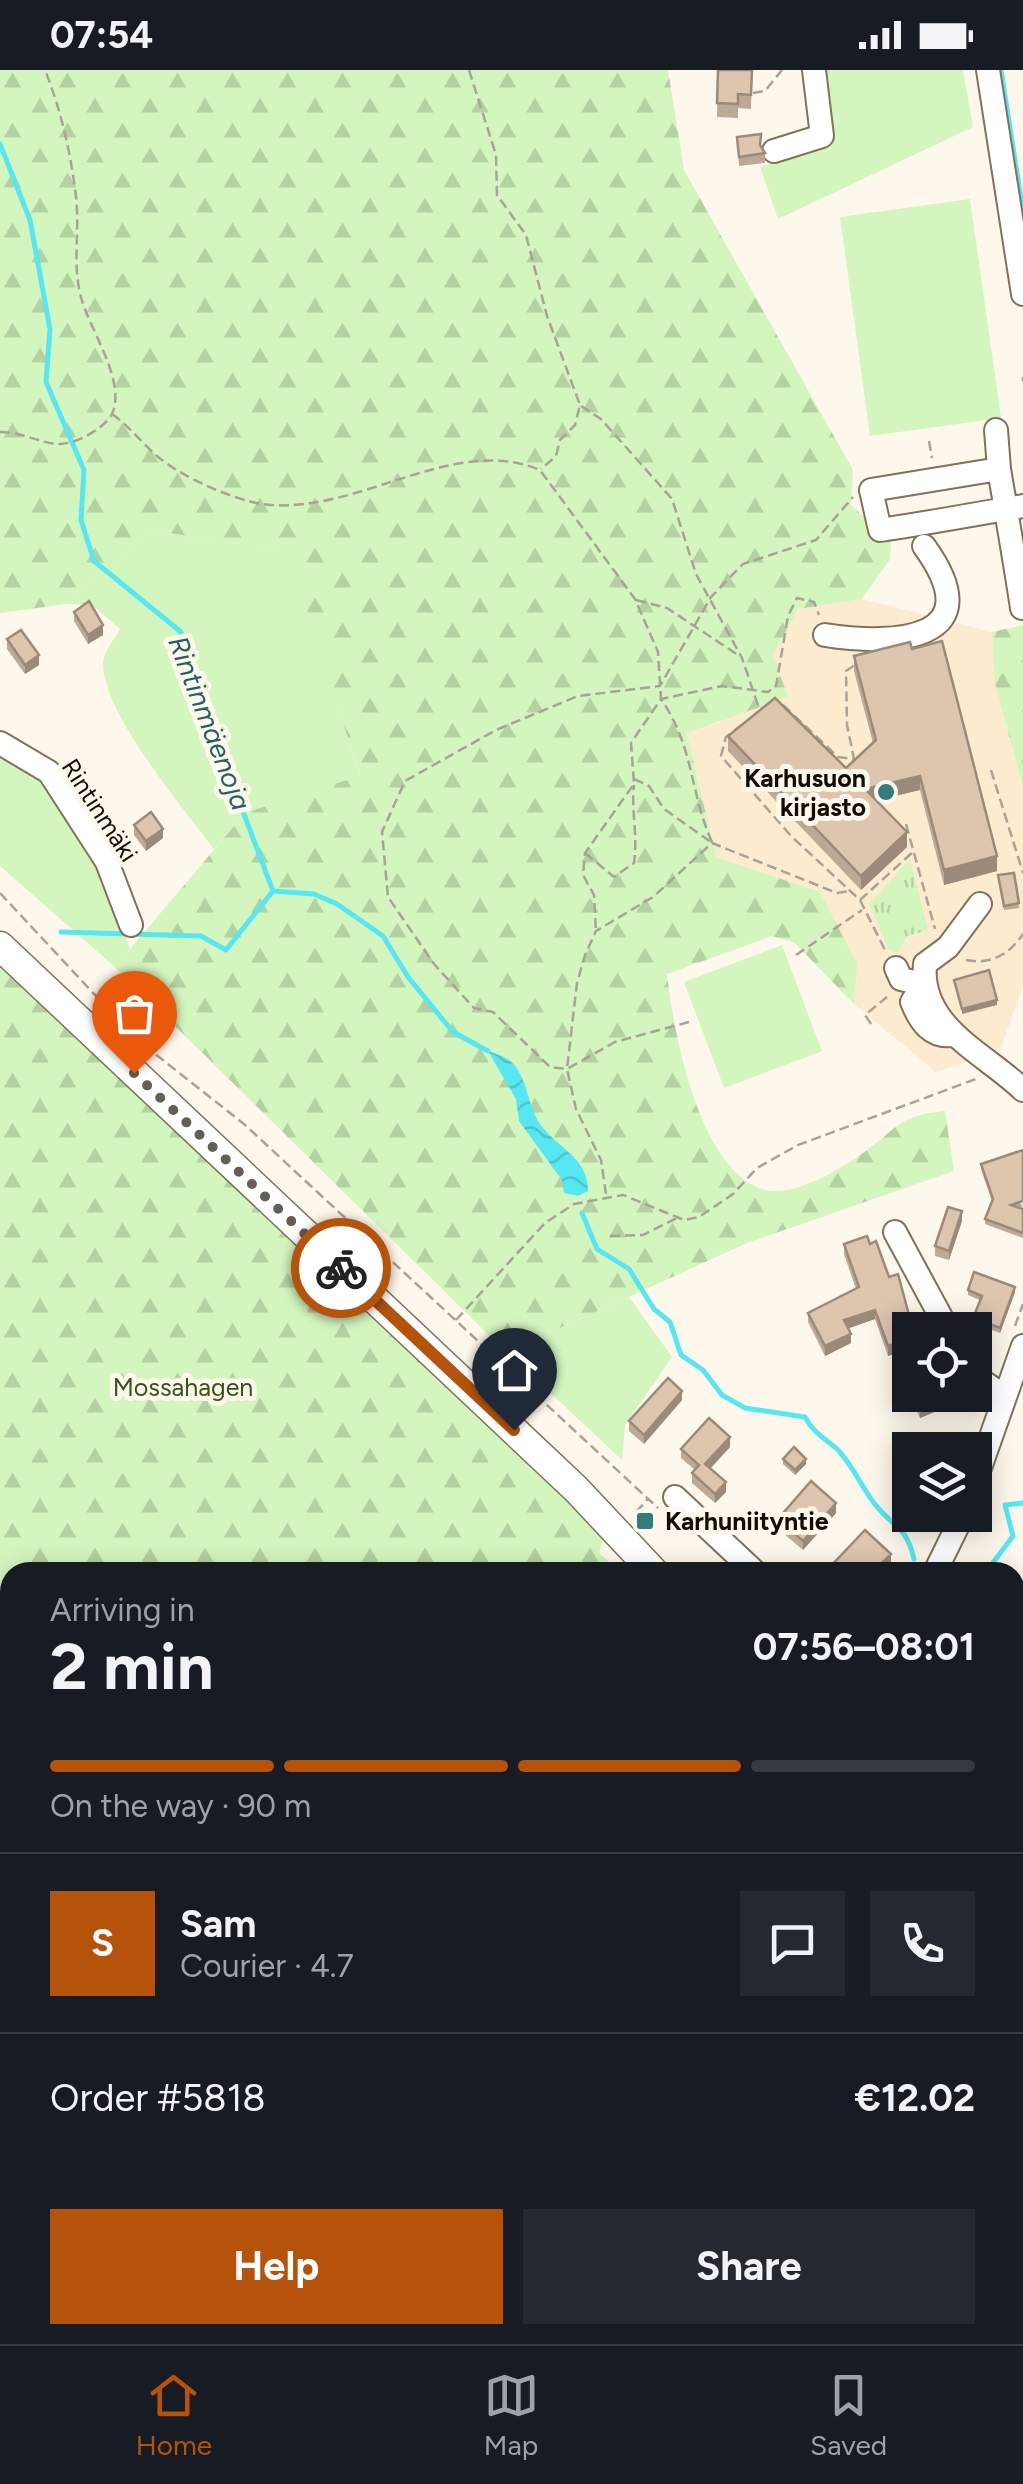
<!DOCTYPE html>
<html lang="en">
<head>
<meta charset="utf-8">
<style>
  body { margin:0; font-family:Figtree,sans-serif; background:#242831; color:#f1f3f6; height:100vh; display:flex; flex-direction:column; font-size:38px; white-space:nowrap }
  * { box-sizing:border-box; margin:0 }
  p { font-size:32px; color:#9ea1a6 }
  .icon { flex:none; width:55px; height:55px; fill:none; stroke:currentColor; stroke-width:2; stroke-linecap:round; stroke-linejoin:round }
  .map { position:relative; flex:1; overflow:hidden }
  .side { position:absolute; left:0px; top:1492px; width:1025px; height:782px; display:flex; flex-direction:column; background:#171b24; border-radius:30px 30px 0 0; box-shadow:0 5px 25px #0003 }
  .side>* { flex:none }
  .buttons { position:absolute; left:892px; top:1242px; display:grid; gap:20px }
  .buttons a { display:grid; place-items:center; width:100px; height:100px; border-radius:0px; background:#171b24; box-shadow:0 5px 25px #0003; font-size:50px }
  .pin { position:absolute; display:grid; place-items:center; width:85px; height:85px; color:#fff; margin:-102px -42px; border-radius:50% 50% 50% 0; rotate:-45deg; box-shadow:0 0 10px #0007 }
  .pin .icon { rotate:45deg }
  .courier { position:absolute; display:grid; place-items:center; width:100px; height:100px; margin:-50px; border:8px solid #b45309; border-radius:50%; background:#fff; color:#222; box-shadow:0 2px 12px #0007 }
  .headline em { font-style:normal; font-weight:700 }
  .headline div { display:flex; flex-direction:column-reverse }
  .headline { display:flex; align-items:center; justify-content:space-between; height:170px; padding:0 50px }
  h1 { font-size:65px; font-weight:700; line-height:75px }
  .bar { display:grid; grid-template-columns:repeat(4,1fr); gap:15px 10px; align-content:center; height:120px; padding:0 50px }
  .bar i { height:12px; border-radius:8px; background:#363941 }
  .bar .current { background:#b45309 }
  .bar p { grid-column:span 4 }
  .line { display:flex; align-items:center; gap:25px; padding:0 50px; border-top:2px solid #363941 }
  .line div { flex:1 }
  .round { display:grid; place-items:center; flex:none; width:105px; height:105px; border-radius:0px; background:#242831 }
  .primary-button { display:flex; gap:20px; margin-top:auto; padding:20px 50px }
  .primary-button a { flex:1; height:115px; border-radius:0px; background:#b45309; color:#fff; font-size:40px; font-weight:700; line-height:115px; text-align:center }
  .primary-button a+a { background:#242831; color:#f1f3f6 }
  .status { display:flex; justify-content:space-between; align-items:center; height:70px; padding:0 50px; background:#171b24; direction:ltr }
  .status svg { height:28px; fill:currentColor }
  .tabs { display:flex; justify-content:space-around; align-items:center; height:140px; border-top:2px solid #363941; background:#171b24; font-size:28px; color:#9ea1a6 }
  .tabs a { display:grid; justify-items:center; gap:5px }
  .tabs .current { color:#b45309 }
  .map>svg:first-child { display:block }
</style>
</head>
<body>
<div class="status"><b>07:54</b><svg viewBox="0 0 49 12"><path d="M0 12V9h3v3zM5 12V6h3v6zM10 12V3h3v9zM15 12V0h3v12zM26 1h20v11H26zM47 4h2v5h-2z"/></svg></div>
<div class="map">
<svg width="1023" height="2274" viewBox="0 0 1023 2274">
  <defs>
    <pattern id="forest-firs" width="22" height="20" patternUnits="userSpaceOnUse" patternTransform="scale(2.5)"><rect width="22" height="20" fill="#d3f5be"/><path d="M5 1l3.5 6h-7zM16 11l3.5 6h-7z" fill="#b4d1a2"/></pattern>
    <pattern id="park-tufts" width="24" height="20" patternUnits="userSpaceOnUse" patternTransform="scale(2.5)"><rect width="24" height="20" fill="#d3f5be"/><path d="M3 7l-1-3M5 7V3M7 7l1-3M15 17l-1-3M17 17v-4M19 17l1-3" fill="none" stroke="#b4d1a2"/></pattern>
    <pattern id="water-waves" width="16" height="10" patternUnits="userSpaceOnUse" patternTransform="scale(2.5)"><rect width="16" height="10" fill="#57e7f2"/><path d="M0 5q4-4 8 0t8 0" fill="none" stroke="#4bc5ce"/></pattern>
  </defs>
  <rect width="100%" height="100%" fill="#fef7eb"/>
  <path fill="#fcebce" d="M862,529L992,562L995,614L1023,717V916L1000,980L936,1002L854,934L795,873L772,866L725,827L687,662L721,652L773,585L798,539Z"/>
  <path fill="#d3f5be" d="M822,0H963L973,57L778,149L760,97L772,93V88L829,70Z
    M970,129L1001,348L870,366L840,147Z
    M152,460L290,483L360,707L245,743L214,779C184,739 102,642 103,593C103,583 115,568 120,559L92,535L66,534Z
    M0,684L45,709L103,798L130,879L115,897L0,796Z
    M782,875L822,981L724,1018L684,912Z
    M629,1227L672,1287L625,1355L622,1390L498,1274L556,1260Z
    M0,1988L10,1992V2265H74L71,2274H0Z
    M180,2265H322L314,2274L176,2273Z"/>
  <path fill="url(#forest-firs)" d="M0,0H668L684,100L853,400L851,435L891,471L890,489L862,529L798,539L773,585L788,627L687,663L716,787L820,822L857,894L854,934L795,873L772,866L667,904C674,963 698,1097 762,1119C791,1129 837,1101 860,1085C898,1060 894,1046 945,1041L954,1101L747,1173L556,1260L498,1274L115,897L245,743L360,706L289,483L152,460L66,534L0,543Z
    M1023,555V717L995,614L992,562Z
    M0,891L604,1465L599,1483L620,1502H472L466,1495L453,1502H10V1895L0,1891Z
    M1015,1859L1023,1866V2096L1015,2094Z
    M1015,2237L1023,2238V2274H872V2265H1015Z
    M356,2265H643L648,2274H346Z"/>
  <path fill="url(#park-tufts)" d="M910,789L928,860L907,866L897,884L889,880L869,834Z"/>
  <path fill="url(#water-waves)" d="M488,981C499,985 508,987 515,996C528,1013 528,1036 540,1054C557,1078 589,1088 588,1121L578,1126L564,1123L562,1110L519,1051L516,1029Z"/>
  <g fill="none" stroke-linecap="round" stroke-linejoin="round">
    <path stroke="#57e7f2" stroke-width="5" d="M1001,0L1022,135
      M0,74L30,150L50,259L46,312L84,400L81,450L94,491L181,562L188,596L273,821
      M273,821L314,824L337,834L383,866L408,907L453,962L488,981
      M61,862L201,866L226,880L273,821
      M582,1143L597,1179L629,1199L654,1239L670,1252L681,1285L703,1300L722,1325L745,1338L805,1347C814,1364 825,1368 838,1380C853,1396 861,1416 874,1433C892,1457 906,1454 914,1489
      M986,1502L1013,1466L1005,1435L1023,1433
      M1013,2265L1014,2274"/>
    <defs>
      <path id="minor" d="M988,0L1023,224
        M774,81L822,66L814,0
        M996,360L999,399
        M1022,538C1015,492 1007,446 999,399L871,420L880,460C928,453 976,444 1023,436
        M825,565C895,576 993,571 924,476
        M0,673L49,702L107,792L131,855
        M980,834L948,877L925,894C919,957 985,983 1023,1020
        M896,898L901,909L923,914L912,932C920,952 931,968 954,965
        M895,1162L948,1260
        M975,1306L1005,1327
        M975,1412L1023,1276
        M675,1427L755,1502
        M935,1502L963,1445"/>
      <path id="major" d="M0,876L576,1419L654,1502
        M1015,1834L1023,1842
        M859,2274V2265"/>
      <path id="highway" d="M0,1925L10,1929
        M0,1965L10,1969
        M1015,2146L1023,2147
        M1015,2186L1023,2187"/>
    </defs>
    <use href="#minor" stroke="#817258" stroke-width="26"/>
    <use href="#major" stroke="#817258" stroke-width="31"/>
    <use href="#highway" stroke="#817258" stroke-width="36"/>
    <path stroke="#a9a297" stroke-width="2.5" stroke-dasharray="10 5" stroke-linecap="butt" d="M469,0L496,85L497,125L526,165L547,246L580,335L575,355L560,370L556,386L541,399
      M753,23L765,21L782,0
      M1023,307V311
      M581,336L601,349L672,429L696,504L742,588L760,641
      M112,344C129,356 141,372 157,386C180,406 231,429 262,434C356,447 452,363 540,400L635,529L658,582L661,629L631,673L634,714L585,783L583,805L594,825L596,861
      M0,362C23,362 41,374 60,374C76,374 105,358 112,344C127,311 88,257 81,227C72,194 80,160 76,127C71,84 61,40 45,0
      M929,371L932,388
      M636,530L667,538L738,585
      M783,635L838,687L854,689L847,655L846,601L855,595
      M754,646L726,667L721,686L791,766L860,830L914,781
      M991,700L1023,803
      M634,709L649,716L664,739L711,772
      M906,754L935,859
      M712,772C689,721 695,679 661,629L722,616L768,622L776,616L788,546L797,528L814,532L819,545
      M585,783L614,807L634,793C638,763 631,744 634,715
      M0,823L135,968L244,1054L658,1438
      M860,830L885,880
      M796,885L862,840
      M966,890C990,895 1009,885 1023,864
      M689,952L615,972L567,999L550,997L493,942L474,938L434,894L388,827L382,762L405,711L496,660L578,626L660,616L711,527L743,494L816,470L853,427
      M871,954L865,945L887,927
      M606,1124L601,1090L576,1039L567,999L577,913L585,885L596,861L653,827L712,773L837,823L849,821
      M610,1166L643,1165L677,1148
      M456,1250L545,1153L574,1134L623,1125L684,1150L699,1147L733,1124L757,1098L798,1075L976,1009
      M1015,1256L1023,1234
      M636,1442L648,1429
      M1015,1761L1023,1749
      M1015,1788L1023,1793"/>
    <use href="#minor" stroke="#fff" stroke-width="22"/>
    <use href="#major" stroke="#fff" stroke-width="28"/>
    <use href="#highway" stroke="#fff" stroke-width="32"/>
  </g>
  <path fill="#bea996" d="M718,0H752L751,39L738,38V48L717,47Z
    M737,67L761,77L765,83V93L739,96Z
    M74,542L103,565L88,574L74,551Z
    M7,569L39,595L25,604L7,579Z
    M912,579L997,801L944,815L920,720L876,730L907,777L861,820L728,681V666L846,698L873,673L854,601V586Z
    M134,755L163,768L146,781L134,765Z
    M998,805L1019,833V838L1004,840Z
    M981,1094L1023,1136L1018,1138L1023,1139V1168L985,1154V1149L992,1131L981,1099Z
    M962,1151L949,1190L935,1186V1176Z
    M844,1174H870L889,1207L910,1260V1278L888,1286L875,1249L848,1258L851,1273L825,1286L808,1252V1243L856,1219L844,1184Z
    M968,1220L1015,1222L1000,1263L973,1253V1248L980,1230L968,1225Z
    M910,1325H951V1335L920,1348Z
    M682,1330L644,1374L629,1361V1351Z
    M730,1377L710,1399L726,1422L715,1433L692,1413V1403L695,1400L681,1388V1379Z
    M783,1389L806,1394L795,1405L783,1394Z
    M836,1443L803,1480L778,1459V1449Z"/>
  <path fill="#9b8a7a" d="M103,555V565L88,574V565Z
    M39,585V595L25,604V595Z
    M920,706V720L865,733V719Z
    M163,759V768L146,781V771Z
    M907,762V777L861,820V806Z
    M997,786V801L944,815V800Z
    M997,930V935L962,944V939Z
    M962,1141V1151L949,1190V1181Z
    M1015,1217V1222L1000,1263V1258Z
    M875,1240V1249L844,1260V1250Z
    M851,1264V1273L825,1286V1276Z
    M909,1264H910V1278L888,1286V1276Z
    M682,1321V1330L644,1374V1365Z
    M951,1325V1335L920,1348V1338Z
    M730,1367V1377L705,1404V1394Z
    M806,1389V1394L795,1405V1400Z
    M726,1412V1422L715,1433V1424Z
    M836,1433V1443L803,1480V1471Z
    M891,1484V1494L882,1502H873Z"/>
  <path fill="#ddc5ae" stroke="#9b8a7a" stroke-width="2.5" d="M718,0H752L751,25L738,24V34L717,33Z
    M761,64L760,75L765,83L739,87L737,67Z
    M89,531L103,555L88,565L74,542Z
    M21,560L39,585L25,595L7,569Z
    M942,571L997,786L944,800L920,706L865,719L907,762L861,806L728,666L775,628L846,698L876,670L854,586L910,572L912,579Z
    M151,742L163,759L146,771L134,755Z
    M1014,803L1019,833L1004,836L998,805Z
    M989,900L997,930L962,939L954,910Z
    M1023,1080V1131L1011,1135L1023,1139V1163L985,1149L993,1129L981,1094Z
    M948,1137L962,1141L949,1181L935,1176Z
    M867,1166L870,1174L876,1171L889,1207L898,1204L913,1260H910V1269L888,1276L875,1240L844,1250L851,1264L825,1276L808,1243L859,1217L844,1174Z
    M974,1202L1015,1217L1000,1258L973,1248L982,1226L968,1220Z
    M668,1308L682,1321L644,1365L629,1351Z
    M914,1325H950L920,1338Z
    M709,1348L730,1367L705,1394L726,1412L715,1424L692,1403L699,1395L681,1379Z
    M794,1377L806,1389L795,1400L783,1389Z
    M811,1411L836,1433L803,1471L778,1449Z
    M865,1460L891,1484L873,1502H835L830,1497Z"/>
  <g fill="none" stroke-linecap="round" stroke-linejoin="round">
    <path stroke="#655e55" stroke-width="10" stroke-dasharray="0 18" d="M134,1003L341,1198"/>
    <path stroke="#b45309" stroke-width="12" d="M341,1198L514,1360"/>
  </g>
  <g fill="#327c7c" stroke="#fef7eb" stroke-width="4">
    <circle cx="886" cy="722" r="10"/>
    <rect x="635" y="1441" width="20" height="20" rx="5"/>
  </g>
  <g text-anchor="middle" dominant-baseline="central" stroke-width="10" stroke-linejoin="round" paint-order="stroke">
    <g font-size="25" font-weight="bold" fill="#120c04" stroke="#fef7eb" text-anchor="end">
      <text x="866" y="708">Karhusuon<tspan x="866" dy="29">kirjasto</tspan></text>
      <text x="665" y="1451" text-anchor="start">Karhuniityntie</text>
    </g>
    <g font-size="25" fill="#120c04" stroke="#fef7eb">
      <text transform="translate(100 740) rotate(57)">Rintinmäki</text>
    </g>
    <g font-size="25" fill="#35541c" stroke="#fef7eb">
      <text x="183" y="1317">Mossahagen</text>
    </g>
    <g font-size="28" font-style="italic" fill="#256064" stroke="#fef7eb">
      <text transform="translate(210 653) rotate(69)">Rintinmäenoja</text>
    </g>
  </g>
</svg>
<div class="buttons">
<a><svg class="icon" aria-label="locate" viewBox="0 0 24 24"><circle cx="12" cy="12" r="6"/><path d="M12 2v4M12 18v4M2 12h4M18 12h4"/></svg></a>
<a><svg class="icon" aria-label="layers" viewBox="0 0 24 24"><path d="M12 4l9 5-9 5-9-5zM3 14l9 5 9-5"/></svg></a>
</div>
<div class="pin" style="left:134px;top:1003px;background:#ea580c"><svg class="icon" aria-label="bag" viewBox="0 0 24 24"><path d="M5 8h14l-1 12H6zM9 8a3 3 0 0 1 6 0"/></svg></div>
<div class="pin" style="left:514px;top:1360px;background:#1f2937"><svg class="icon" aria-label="home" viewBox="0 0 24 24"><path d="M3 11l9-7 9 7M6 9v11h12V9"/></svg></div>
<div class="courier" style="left:341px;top:1198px"><svg class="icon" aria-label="bike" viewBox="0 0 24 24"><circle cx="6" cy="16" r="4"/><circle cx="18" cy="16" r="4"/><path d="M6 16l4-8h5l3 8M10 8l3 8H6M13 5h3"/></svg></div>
<section class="side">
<div class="headline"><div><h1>2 min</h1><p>Arriving in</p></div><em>07:56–08:01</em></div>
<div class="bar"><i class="current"></i><i class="current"></i><i class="current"></i><i></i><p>On the way · 90 m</p></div>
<div class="line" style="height:180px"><b class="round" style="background:#b45309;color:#fff">S</b><div><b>Sam</b><p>Courier · 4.7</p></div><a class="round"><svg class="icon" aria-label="chat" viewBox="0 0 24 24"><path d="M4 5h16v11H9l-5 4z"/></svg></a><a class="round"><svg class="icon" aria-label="phone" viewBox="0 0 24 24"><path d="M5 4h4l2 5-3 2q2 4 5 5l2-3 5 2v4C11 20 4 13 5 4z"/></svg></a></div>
<div class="line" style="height:130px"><div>Order #5818</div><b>€12.02</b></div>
<div class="primary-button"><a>Help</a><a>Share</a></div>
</section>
</div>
<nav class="tabs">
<a class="current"><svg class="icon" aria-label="home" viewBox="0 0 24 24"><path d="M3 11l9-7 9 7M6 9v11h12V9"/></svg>Home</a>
<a><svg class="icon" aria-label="map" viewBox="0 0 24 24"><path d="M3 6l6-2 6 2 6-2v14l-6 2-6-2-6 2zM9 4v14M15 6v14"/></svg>Map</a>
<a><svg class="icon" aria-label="saved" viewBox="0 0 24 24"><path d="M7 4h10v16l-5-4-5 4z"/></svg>Saved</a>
</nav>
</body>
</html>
